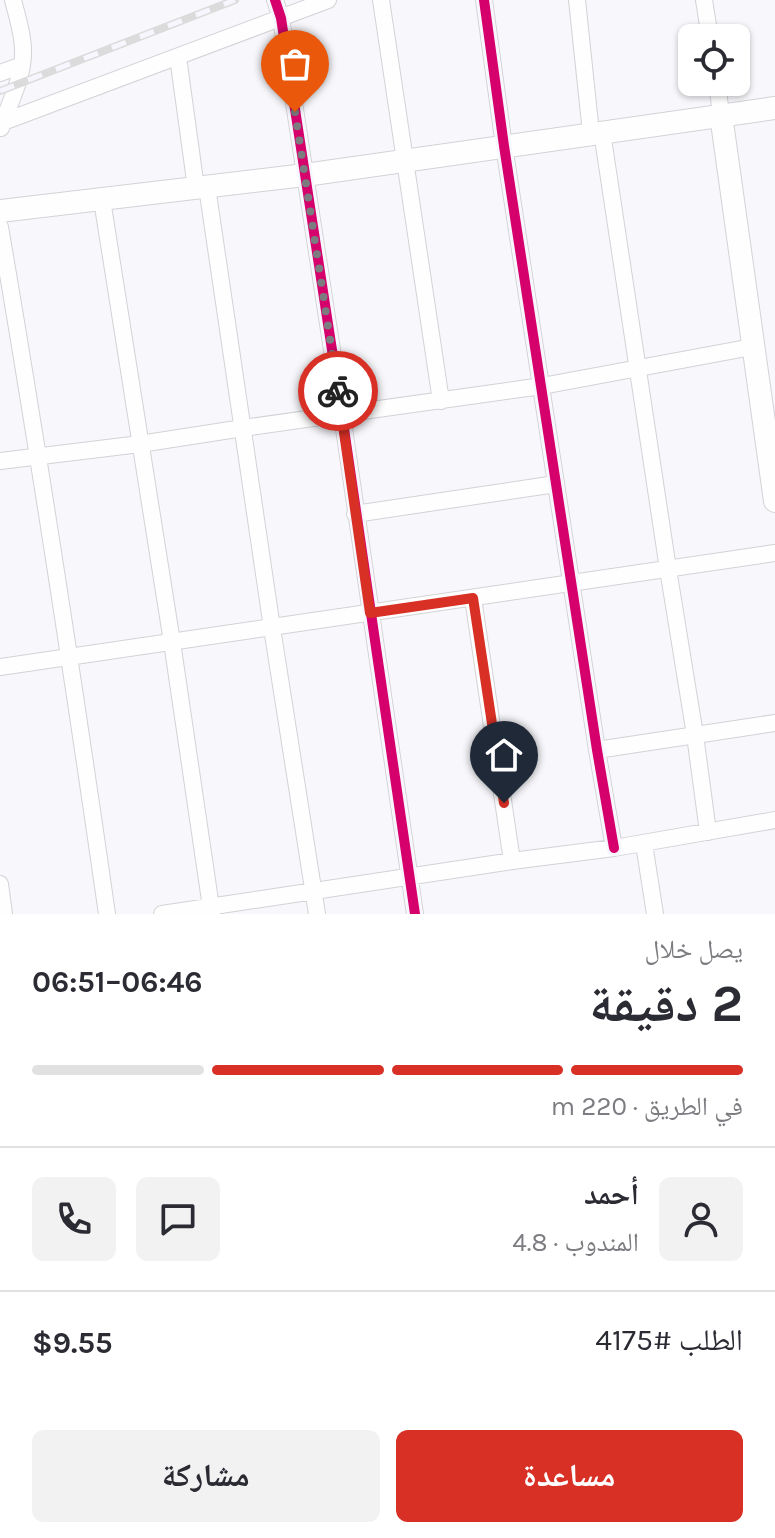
<!DOCTYPE html>
<html lang="ar">
<head>
<meta charset="utf-8">
<style>
  body { margin:0; font-family:Karla,"Noto Naskh Arabic",sans-serif; background:#f2f2f3; color:#2b2b33; direction:rtl; height:100vh; display:flex; flex-direction:column; font-size:30px; white-space:nowrap }
  * { box-sizing:border-box; margin:0 }
  p { font-size:26px; color:#7c7c81 }
  .icon { flex:none; width:44px; height:44px; fill:none; stroke:currentColor; stroke-width:2; stroke-linecap:round; stroke-linejoin:round }
  .map { position:relative; height:914px; overflow:hidden; direction:ltr }
  .side { display:flex; flex-direction:column; background:#fff; flex:1 }
  .side>* { flex:none }
  .buttons { position:absolute; left:678px; top:24px; display:grid; gap:16px }
  .buttons a { display:grid; place-items:center; width:72px; height:72px; border-radius:12px; background:#fff; box-shadow:0 2px 6px #0004; font-size:40px }
  .pin { position:absolute; display:grid; place-items:center; width:68px; height:68px; color:#fff; margin:-82px -34px; border-radius:50% 50% 50% 0; rotate:-45deg; box-shadow:0 0 8px #0007 }
  .pin .icon { rotate:45deg }
  .courier { position:absolute; display:grid; place-items:center; width:80px; height:80px; margin:-40px; border:6px solid #d93025; border-radius:50%; background:#fff; color:#222; box-shadow:0 2px 10px #0007 }
  .summary em { font-style:normal; font-weight:700 }
  .summary div { display:flex; flex-direction:column-reverse }
  .summary { display:flex; align-items:center; justify-content:space-between; height:136px; padding:0 32px }
  h1 { font-size:52px; font-weight:700; line-height:60px }
  .bar { display:grid; grid-template-columns:repeat(4,1fr); gap:12px 8px; align-content:center; height:96px; padding:0 32px }
  .bar i { height:10px; border-radius:6px; background:#e1e1e2 }
  .bar .active { background:#d93025 }
  .bar p { grid-column:span 4 }
  .line { display:flex; align-items:center; gap:20px; padding:0 32px; border-top:2px solid #e1e1e2 }
  .line div { flex:1 }
  .round { display:grid; place-items:center; flex:none; width:84px; height:84px; border-radius:12px; background:#f2f2f3 }
  .action { display:flex; gap:16px; margin-top:auto; padding:16px 32px }
  .action a { flex:1; height:92px; border-radius:12px; background:#d93025; color:#fff; font-size:32px; font-weight:700; line-height:92px; text-align:center }
  .action a+a { background:#f2f2f3; color:#2b2b33 }
  .map>svg:first-child { display:block }
</style>
</head>
<body>
<div class="map">
<svg width="775" height="914" viewBox="0 0 775 914">
  <rect width="100%" height="100%" fill="#f8f7fb"/>
  <g fill="none" stroke-linecap="round" stroke-linejoin="round">
    <defs>
      <path id="street" d="M275,0L281,18L342,415L415,914
        M381,0L441,401
        M484,0L504,146L597,750L614,848
        M577,0L591,133
        M704,0L710,38
        M178,57L196,188
        M0,73L22,65
        M717,82L721,115
        M3,122L328,0
        M1,128C9,103 24,77 23,50C23,34 17,16 13,0
        M602,132L668,569L695,735L708,832
        M207,187L272,628L317,914
        M102,200L172,642L212,914
        M0,227C39,455 74,684 107,914
        M0,461L140,444L243,428L542,386L752,347
        M355,514L556,484
        M473,598L512,861
        M0,667L775,553
        M597,750L775,723
        M644,844L655,914
        M0,884L4,914
        M162,914L512,861L614,848L775,820"/>
      <path id="secondary" d="M721,115L775,501
        M0,211L305,175L775,108"/>
    </defs>
    <use href="#street" stroke="#d3d2d6" stroke-width="18"/>
    <use href="#secondary" stroke="#d3d2d6" stroke-width="24"/>
    <use href="#street" stroke="#fefefe" stroke-width="16"/>
    <use href="#secondary" stroke="#fefefe" stroke-width="22"/>
    <defs>
      <path id="rail" d="M0,91L235,0"/>
    </defs>
    <use href="#rail" stroke="#dbdbdc" stroke-width="8"/>
    <use href="#rail" stroke="#f7f5fd" stroke-width="5" stroke-dasharray="15" stroke-linecap="butt"/>
    <defs>
      <path id="cycleway" d="M275,0L281,18L342,415L415,914
        M484,0L504,146L597,750L614,848"/>
    </defs>
    <use href="#cycleway" stroke="#f7f5fd" stroke-width="15"/>
    <use href="#cycleway" stroke="#d6006c" stroke-width="10"/>
  </g>
  <g fill="none" stroke-linecap="round" stroke-linejoin="round">
    <path stroke="#7c7b80" stroke-width="8" stroke-dasharray="0 14.4" d="M295,112L338,391"/>
    <path stroke="#d93025" stroke-width="10" d="M338,391L370,613L473,598L504,803"/>
  </g>
</svg>
<div class="buttons">
<a><svg class="icon" aria-label="locate" viewBox="0 0 24 24"><circle cx="12" cy="12" r="6"/><path d="M12 2v4M12 18v4M2 12h4M18 12h4"/></svg></a>
</div>
<div class="pin" style="left:295px;top:112px;background:#ea580c"><svg class="icon" aria-label="bag" viewBox="0 0 24 24"><path d="M5 8h14l-1 12H6zM9 8a3 3 0 0 1 6 0"/></svg></div>
<div class="pin" style="left:504px;top:803px;background:#1f2937"><svg class="icon" aria-label="home" viewBox="0 0 24 24"><path d="M3 11l9-7 9 7M6 9v11h12V9"/></svg></div>
<div class="courier" style="left:338px;top:391px"><svg class="icon" aria-label="bike" viewBox="0 0 24 24"><circle cx="6" cy="16" r="4"/><circle cx="18" cy="16" r="4"/><path d="M6 16l4-8h5l3 8M10 8l3 8H6M13 5h3"/></svg></div>
</div>
<section class="side">
<div class="summary"><div><h1>2 دقيقة</h1><p>يصل خلال</p></div><em>06:46–06:51</em></div>
<div class="bar"><i class="active"></i><i class="active"></i><i class="active"></i><i></i><p>في الطريق · 220 m</p></div>
<div class="line" style="height:144px"><a class="round"><svg class="icon" aria-label="person" viewBox="0 0 24 24"><circle cx="12" cy="8" r="4"/><path d="M4 21q1-7 8-7t8 7"/></svg></a><div><b>أحمد</b><p>المندوب · 4.8</p></div><a class="round"><svg class="icon" aria-label="chat" viewBox="0 0 24 24"><path d="M4 5h16v11H9l-5 4z"/></svg></a><a class="round"><svg class="icon" aria-label="phone" viewBox="0 0 24 24"><path d="M5 4h4l2 5-3 2q2 4 5 5l2-3 5 2v4C11 20 4 13 5 4z"/></svg></a></div>
<div class="line" style="height:104px"><div>الطلب #4175</div><b>$9.55</b></div>
<div class="action"><a>مساعدة</a><a>مشاركة</a></div>
</section>
</body>
</html>
